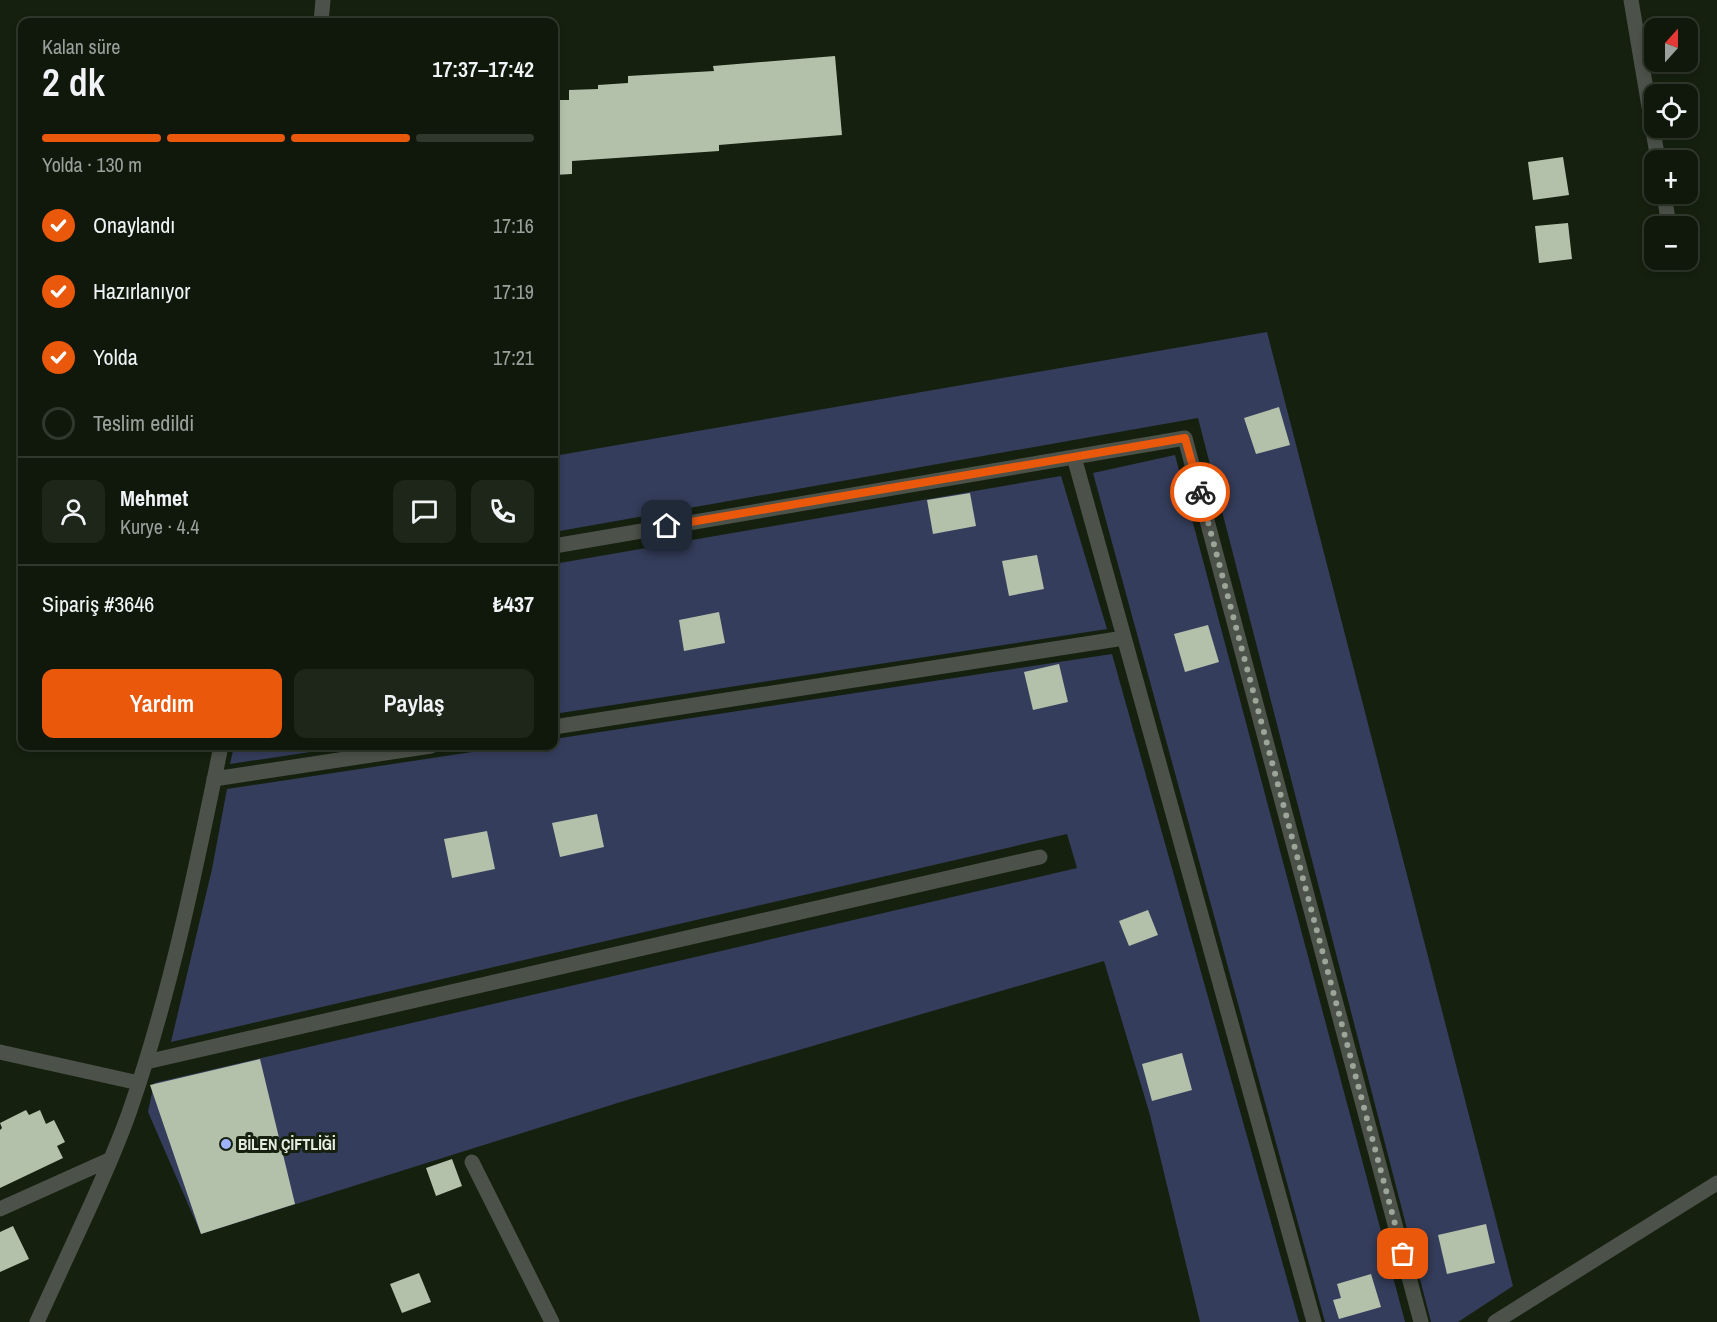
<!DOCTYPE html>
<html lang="tr">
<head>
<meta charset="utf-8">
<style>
  body { margin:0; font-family:"Archivo Narrow",sans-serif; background:#1e2519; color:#f1f3f6; height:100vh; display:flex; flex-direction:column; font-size:22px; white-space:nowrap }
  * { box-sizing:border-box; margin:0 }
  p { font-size:20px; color:#9ca09d }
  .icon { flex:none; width:33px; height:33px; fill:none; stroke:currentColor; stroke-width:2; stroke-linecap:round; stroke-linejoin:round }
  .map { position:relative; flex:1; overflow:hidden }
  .details { position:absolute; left:18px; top:18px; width:540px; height:732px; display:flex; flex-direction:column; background:#10180b; border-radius:12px; box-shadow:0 3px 9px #0003,0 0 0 2px #30372c }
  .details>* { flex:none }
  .needle { width:39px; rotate:21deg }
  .buttons { position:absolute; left:1644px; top:18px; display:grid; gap:12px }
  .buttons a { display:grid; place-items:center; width:54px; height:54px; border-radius:12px; background:#10180b; box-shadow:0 3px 9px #0003,0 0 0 2px #30372c; font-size:30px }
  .pin { position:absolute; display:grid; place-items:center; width:51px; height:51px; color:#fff; margin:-26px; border-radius:12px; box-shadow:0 3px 9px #0006 }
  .courier { position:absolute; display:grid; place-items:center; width:60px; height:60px; margin:-30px; border:4px solid #ea580c; border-radius:50%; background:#fff; color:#222; box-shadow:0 2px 8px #0007 }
  .summary em { font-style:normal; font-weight:600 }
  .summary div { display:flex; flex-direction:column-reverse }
  .summary { display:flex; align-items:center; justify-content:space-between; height:102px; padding:0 24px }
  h1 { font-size:39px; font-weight:600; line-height:45px }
  .bar { display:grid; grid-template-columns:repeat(4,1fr); gap:9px 6px; align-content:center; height:72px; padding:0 24px }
  .bar i { height:8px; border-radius:4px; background:#30372c }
  .bar .current { background:#ea580c }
  .bar p { grid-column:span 4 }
  .line { display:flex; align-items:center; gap:15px; padding:0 24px; border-top:2px solid #30372c }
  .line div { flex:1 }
  .round { display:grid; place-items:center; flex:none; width:63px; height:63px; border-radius:12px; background:#1e2519 }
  ol { padding:0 24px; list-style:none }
  li { display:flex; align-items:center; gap:18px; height:66px }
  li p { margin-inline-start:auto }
  li .icon { padding:6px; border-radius:50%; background:#ea580c; color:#fff; stroke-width:4 }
  li:last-child { color:#9ca09d }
  li i { width:33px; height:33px; border:3px solid #30372c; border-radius:50% }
  .cta { display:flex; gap:12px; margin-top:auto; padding:12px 24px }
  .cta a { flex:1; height:69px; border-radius:12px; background:#ea580c; color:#fff; font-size:24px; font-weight:600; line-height:69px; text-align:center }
  .cta a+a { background:#1e2519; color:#f1f3f6 }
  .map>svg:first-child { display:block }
</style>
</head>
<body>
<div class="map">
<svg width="1717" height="1322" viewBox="0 0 1717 1322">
  <rect width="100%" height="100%" fill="#15200f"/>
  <path fill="#343d5b" d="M1267,332L1513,1286L1458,1322H1431L1198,418L554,532V456Z
    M1175,455L1405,1322H1325L1093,473Z
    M1061,476L1107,629L554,714V564Z
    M1112,654L1299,1322H1200L1150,1115L1104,961L627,1100L201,1234L148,1112L154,1083L1077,868L1067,834L171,1042L212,869L227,789L512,746H554V739Z
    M234,746H350L230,764Z"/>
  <path fill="#b3c1ab" d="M835,56L842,135L719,145V151L572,161V174L554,175V100H569V90L598,89V85L628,83V76L714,71L713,66Z
    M1563,157L1569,195L1533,200L1528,162Z
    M1568,223L1572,259L1539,263L1535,226Z
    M1279,407L1290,445L1256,454L1244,418Z
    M970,493L976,526L933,534L927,500Z
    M1037,555L1044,589L1009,596L1002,561Z
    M719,612L725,643L684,651L679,620Z
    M1208,625L1219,662L1185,672L1174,634Z
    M1059,664L1068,702L1033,710L1024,672Z
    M597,814L604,847L560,857L552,823Z
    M487,831L495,869L452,878L444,839Z
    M1148,910L1158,935L1129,946L1119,921Z
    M1182,1053L1192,1090L1152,1101L1142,1064Z
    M260,1059L295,1204L201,1234L150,1085Z
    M26,1110L29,1115L40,1110L46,1124L54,1120L65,1142L57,1146L63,1158L0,1188V1130L2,1128L0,1123Z
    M452,1159L462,1186L436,1196L426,1168Z
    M1486,1224L1495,1263L1447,1274L1438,1235Z
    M13,1226L29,1259L0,1272V1232Z
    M419,1273L431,1302L402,1313L390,1284Z
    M1371,1274L1381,1307L1339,1319L1333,1300L1341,1298L1337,1284Z"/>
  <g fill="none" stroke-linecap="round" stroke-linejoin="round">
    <path stroke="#4c5149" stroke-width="15" d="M1631,0L1658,160
      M321,22L323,0
      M1664,194L1669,226
      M1074,457L1314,1322
      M554,546L1185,438L1421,1322
      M554,727L1124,638
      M214,779L431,746
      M0,1052L139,1083
      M146,1062L1040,857
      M472,1162L552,1322
      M0,1209L111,1159
      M37,1322C54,1285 71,1248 88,1211C103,1178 118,1145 130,1110C171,992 196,868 221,746
      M1495,1322L1717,1183"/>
  </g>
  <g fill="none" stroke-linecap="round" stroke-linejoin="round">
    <path stroke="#9ca598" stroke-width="6" stroke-dasharray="0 10.8" d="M1200,492L1403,1254"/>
    <path stroke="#ea580c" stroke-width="8" d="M667,526L1185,438L1200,492"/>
  </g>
  <circle fill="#9fb3fd" stroke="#15200f" stroke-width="2" cx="226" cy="1144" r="6"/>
  <g text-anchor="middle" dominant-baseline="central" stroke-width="6" stroke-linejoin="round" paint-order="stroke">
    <g font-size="16" font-weight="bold" fill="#e4ece1" stroke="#15200f" text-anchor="start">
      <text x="238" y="1144">BİLEN ÇİFTLİĞİ</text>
    </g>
  </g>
</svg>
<div class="buttons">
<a><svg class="needle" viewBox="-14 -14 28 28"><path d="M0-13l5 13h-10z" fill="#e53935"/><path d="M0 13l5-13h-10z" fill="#9ca09d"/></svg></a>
<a><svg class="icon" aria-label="locate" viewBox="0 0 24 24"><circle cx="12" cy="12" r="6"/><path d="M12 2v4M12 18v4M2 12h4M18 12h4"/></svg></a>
<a>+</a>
<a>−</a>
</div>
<div class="pin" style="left:1403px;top:1254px;background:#ea580c"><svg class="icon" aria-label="bag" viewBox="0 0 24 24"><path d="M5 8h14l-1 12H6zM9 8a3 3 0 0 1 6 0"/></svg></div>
<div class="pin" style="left:667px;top:526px;background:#1f2937"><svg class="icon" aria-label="home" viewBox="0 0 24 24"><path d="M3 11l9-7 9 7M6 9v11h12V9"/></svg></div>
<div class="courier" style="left:1200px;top:492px"><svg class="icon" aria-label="bike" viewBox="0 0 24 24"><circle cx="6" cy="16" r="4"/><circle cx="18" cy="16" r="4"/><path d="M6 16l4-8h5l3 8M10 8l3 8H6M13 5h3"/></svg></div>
<section class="details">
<div class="summary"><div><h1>2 dk</h1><p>Kalan süre</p></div><em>17:37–17:42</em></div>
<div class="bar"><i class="current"></i><i class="current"></i><i class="current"></i><i></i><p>Yolda · 130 m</p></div>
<ol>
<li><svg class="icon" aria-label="check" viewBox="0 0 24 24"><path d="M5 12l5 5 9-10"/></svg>Onaylandı<p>17:16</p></li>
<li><svg class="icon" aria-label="check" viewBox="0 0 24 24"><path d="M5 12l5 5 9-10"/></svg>Hazırlanıyor<p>17:19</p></li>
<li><svg class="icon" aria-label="check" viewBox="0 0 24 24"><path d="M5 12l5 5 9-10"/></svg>Yolda<p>17:21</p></li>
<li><i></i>Teslim edildi</li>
</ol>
<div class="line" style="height:108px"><a class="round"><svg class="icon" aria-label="person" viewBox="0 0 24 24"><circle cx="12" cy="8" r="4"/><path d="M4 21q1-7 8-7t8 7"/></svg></a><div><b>Mehmet</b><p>Kurye · 4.4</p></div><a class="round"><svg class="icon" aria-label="chat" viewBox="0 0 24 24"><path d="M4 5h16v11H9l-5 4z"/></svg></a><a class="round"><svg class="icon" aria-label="phone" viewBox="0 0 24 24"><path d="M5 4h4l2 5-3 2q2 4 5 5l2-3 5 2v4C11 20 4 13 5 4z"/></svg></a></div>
<div class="line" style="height:78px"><div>Sipariş #3646</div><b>₺437</b></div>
<div class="cta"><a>Yardım</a><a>Paylaş</a></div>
</section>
</div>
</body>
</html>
